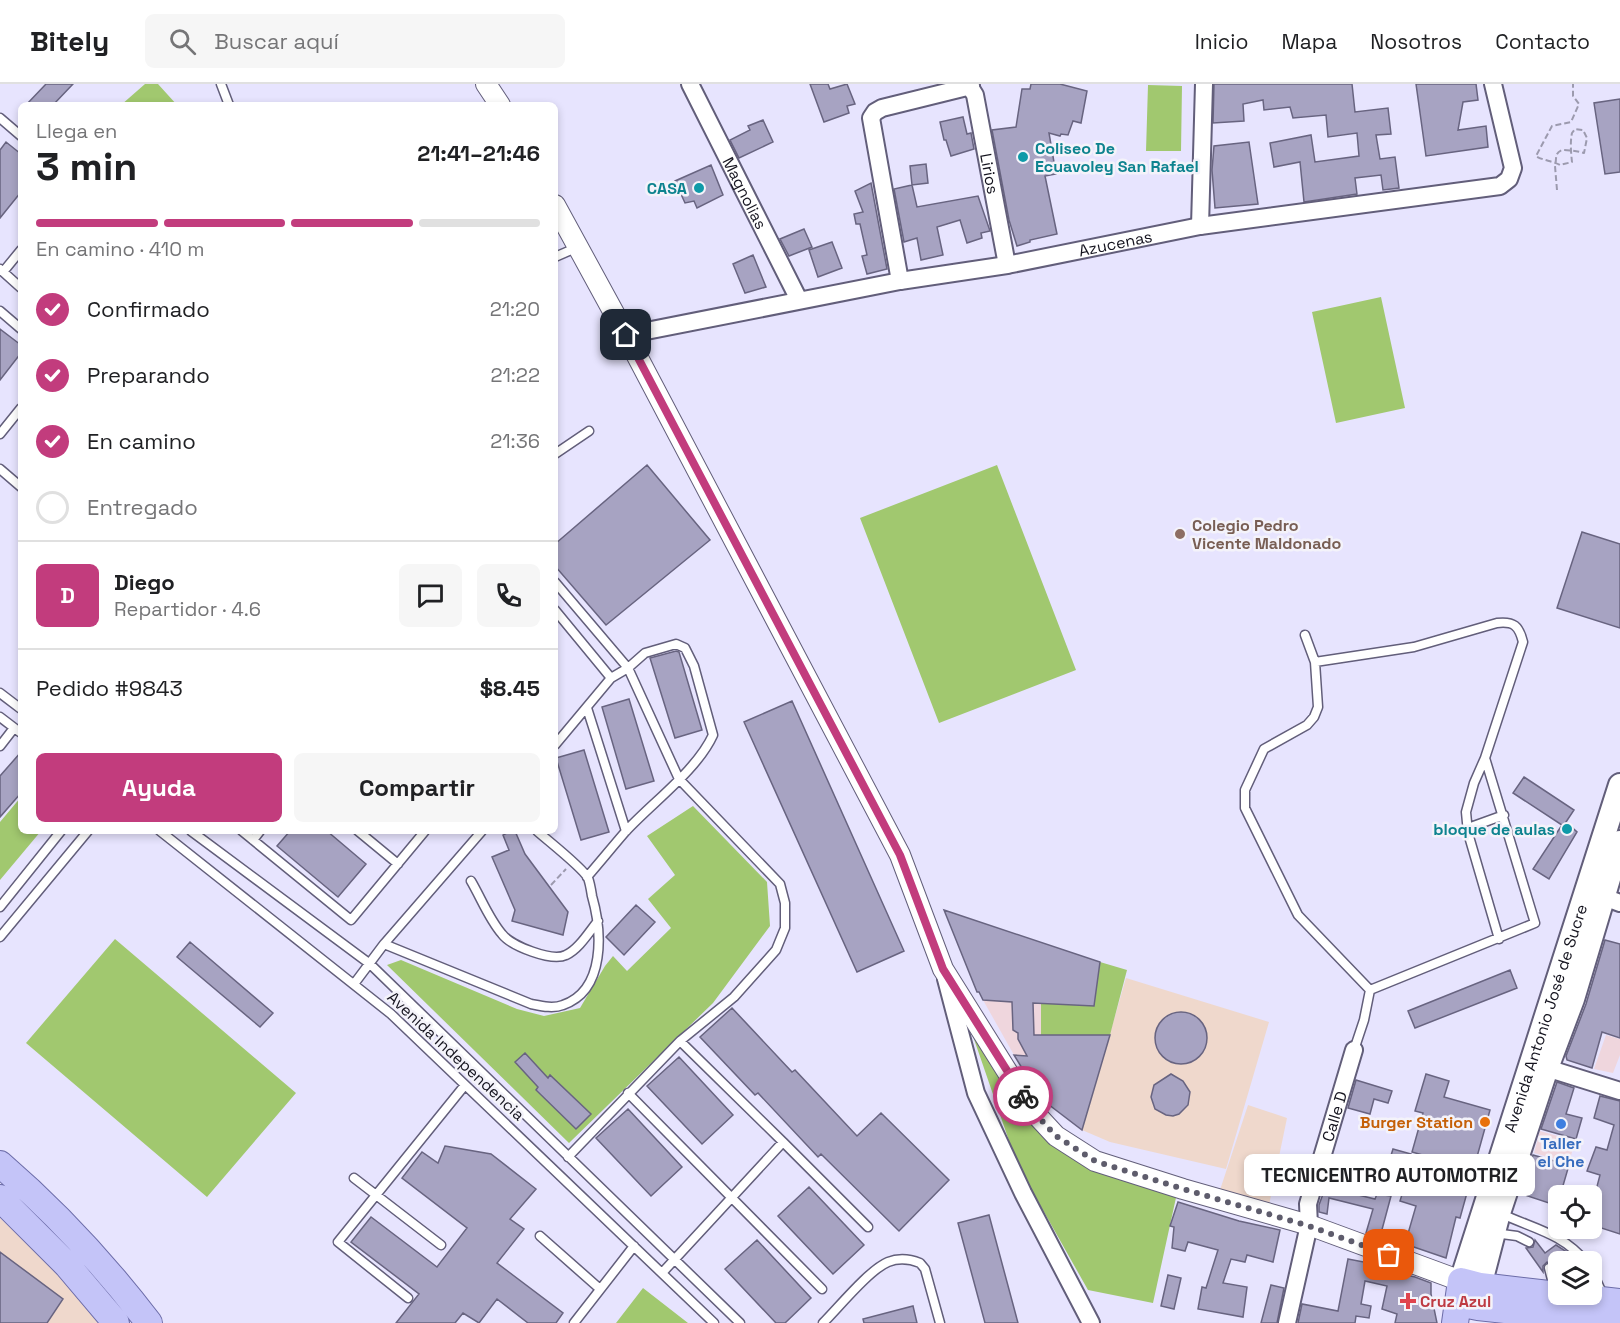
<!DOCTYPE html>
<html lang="es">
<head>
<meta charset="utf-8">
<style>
  body { margin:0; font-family:"Space Grotesk",sans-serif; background:#f6f6f6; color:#202124; height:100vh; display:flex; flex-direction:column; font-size:22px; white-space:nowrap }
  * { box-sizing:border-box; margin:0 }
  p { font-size:20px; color:#757577 }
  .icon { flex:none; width:33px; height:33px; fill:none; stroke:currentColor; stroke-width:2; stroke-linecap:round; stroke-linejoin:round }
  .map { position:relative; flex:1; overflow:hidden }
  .sheet { position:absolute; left:18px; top:18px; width:540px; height:732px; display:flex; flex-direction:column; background:#fff; border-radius:9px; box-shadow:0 3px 9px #0003 }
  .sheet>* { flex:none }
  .fabs { position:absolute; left:1548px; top:1101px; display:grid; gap:12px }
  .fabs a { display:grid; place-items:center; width:54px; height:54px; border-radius:9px; background:#fff; box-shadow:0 3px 9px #0003; font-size:30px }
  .pin { position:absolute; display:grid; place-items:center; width:51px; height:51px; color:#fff; margin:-26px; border-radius:12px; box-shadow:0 3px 9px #0006 }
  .courier { position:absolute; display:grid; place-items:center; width:60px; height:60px; margin:-30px; border:4px solid #c23c7d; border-radius:50%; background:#fff; color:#222; box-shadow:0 2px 8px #0007 }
  .bubble { position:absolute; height:42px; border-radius:9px; background:#fff; box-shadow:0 3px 9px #0003; font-size:20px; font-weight:800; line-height:42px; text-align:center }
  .summary em { font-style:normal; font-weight:800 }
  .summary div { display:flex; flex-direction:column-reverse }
  .summary { display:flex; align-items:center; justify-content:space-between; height:102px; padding:0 18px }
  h1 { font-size:39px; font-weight:800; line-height:45px }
  .bar { display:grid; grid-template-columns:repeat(4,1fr); gap:9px 6px; align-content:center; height:72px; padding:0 18px }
  .bar i { height:8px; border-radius:4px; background:#e0e0e0 }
  .bar .current { background:#c23c7d }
  .bar p { grid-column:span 4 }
  .line { display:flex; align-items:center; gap:15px; padding:0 18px; border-top:2px solid #e0e0e0 }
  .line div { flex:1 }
  .round { display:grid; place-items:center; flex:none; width:63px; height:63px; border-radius:9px; background:#f6f6f6 }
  ol { padding:0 18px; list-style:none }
  li { display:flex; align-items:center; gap:18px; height:66px }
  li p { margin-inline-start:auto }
  li .icon { padding:6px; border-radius:50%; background:#c23c7d; color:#fff; stroke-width:4 }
  li:last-child { color:#757577 }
  li i { width:33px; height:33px; border:3px solid #e0e0e0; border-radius:50% }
  .cta { display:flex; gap:12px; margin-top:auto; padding:12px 18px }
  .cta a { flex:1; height:69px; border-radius:9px; background:#c23c7d; color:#fff; font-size:24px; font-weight:800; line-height:69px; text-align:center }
  .cta a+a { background:#f6f6f6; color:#202124 }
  header { display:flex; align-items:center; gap:36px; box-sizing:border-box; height:84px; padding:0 30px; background:#fff; border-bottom:2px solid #e0e0e0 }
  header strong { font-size:28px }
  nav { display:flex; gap:33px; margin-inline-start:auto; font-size:21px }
  .search { width:420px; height:54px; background:#f6f6f6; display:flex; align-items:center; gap:15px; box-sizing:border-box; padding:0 21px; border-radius:9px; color:#757577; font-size:22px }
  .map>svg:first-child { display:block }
</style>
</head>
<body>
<header>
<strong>Bitely</strong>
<div class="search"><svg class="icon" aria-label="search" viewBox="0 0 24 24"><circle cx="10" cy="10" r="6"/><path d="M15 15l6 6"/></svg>Buscar aquí</div>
<nav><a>Inicio</a><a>Mapa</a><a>Nosotros</a><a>Contacto</a></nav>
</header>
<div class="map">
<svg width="1620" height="1239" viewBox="0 0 1620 1239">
  <rect width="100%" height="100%" fill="#e7e4fe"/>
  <path fill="#efd6dd" d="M983,916L1041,919L1042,974L1014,971Z
    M1606,951L1620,955V971L1613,989L1594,985Z
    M1540,1047L1575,1057L1569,1079L1534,1069Z"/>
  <path fill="#efd8cc" d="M1126,894L1269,938L1226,1085L1110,1058L1082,1046Z
    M1248,1021L1287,1034L1269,1121L1220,1106Z
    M0,1134L50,1180L98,1239H0Z"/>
  <path fill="#a1c86f" d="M145,0H158L177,21H121Z
    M1148,1L1182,2L1181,67H1146Z
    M1381,213L1405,324L1336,339L1312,228Z
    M997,381L1076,586L939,639L860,434Z
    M21,713V747H41L0,796V738Z
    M693,722L767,798L770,842L713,919L569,1059L387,881L401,876L517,925L544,932L580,924L605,882L613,872L627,887L671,844L648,815L675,791L647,752Z
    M115,855L296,1009L207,1113L26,959Z
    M1100,878L1127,886L1110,951H1041V919L1094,921Z
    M965,929L1052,1056L1177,1109L1153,1219L1088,1206L1017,1080Z
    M643,1204L688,1239H616Z"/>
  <path fill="#a7a3c2" stroke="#686480" stroke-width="1.5" d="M46,0H73L53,21H26Z
    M810,0H828L830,5L847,0L855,20L847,22L849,29L824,38Z
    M1031,0H1060L1087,7L1081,39L1073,37L1068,51L1061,50L1060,52L1049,49L1056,90L1045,92L1057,150L1030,156V158L1017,162L1009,136L992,46L1016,43L1022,5H1030Z
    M1214,0H1352L1355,28L1388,24L1391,50L1376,51L1380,75L1395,73L1399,104L1383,106L1381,91L1355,94L1357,110L1304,118L1300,78L1274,83L1270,59L1311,51L1315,78L1359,72L1357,49L1328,53L1326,31L1293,34L1290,23L1264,26L1263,16L1243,20L1244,37L1213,39Z
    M1416,0H1476L1478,16L1463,18L1458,46L1486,42L1488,63L1426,72Z
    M1620,15V88L1605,90L1594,19Z
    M963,33L967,50L971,49L974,65L951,72L946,56H944L940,38Z
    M763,36L773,58L739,74L730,56L750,46L748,42Z
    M6,58L21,70V108L0,134V66Z
    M1249,58L1258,120L1215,124L1212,86L1214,62Z
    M926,80L928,99L912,101L910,82Z
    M711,81L723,111L697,124L694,117L685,119L675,97Z
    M871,99L887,185L867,190L862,172L867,171L860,140H856L854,130L863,128L855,107Z
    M912,101L917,123L978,112L990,147L981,149L982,154L967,159L960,136L937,143L943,171L921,176L917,154L904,158L894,105Z
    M804,145L812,163L789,172L780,155Z
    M832,158L842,184L818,193L809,166Z
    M753,171L766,203L745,209L733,180Z
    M0,245L21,261V269L0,296Z
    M647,381L710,456L606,541L555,482V460Z
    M1582,448L1620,460V544L1557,524Z
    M676,567L679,568L702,646L675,654L650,574Z
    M629,615L654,697L626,705L602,623Z
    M792,617L904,867L857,888L744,638Z
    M584,666L609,748L581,756L556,674Z
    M21,668V709L0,733V692Z
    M1524,693L1574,726L1566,738L1577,748L1549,795L1533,785L1562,741L1513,709Z
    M290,747H327L366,780L338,813L277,762Z
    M511,747H515L525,770L568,828L563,851L512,837L515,826L492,773L509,766L503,751Z
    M636,821L655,838L624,871L606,853Z
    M944,826L1100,878L1094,922L1033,919L1034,951H1110L1082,1046L1044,1017L1025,989L1014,971L1027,972L1018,955V949L1013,946L1012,918L983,916L979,908H977Z
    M1605,856L1620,860V954L1602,948L1592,984L1567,976L1566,972L1586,920Z
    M190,858L273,929L260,943L177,873Z
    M1510,886L1517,904L1415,944L1408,927Z
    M732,924L792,988L795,986L857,1052L881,1029L949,1096L899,1147L821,1070L818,1073L758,1009L755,1011L700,953Z
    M1155 954a26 26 0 1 1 52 0a26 26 0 1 1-52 0Z
    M525,969L548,994L550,991L591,1030L576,1045L536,1006L538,1003L515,978Z
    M679,973L733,1031L702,1060L647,1002Z
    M1171,990L1183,997L1190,1008L1188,1021L1179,1030L1173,1032L1166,1031L1155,1025L1151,1013L1154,1001Z
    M1426,990L1449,997L1444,1013L1490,1026L1460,1134L1456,1133L1446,1174L1405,1160L1416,1122L1400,1117L1407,1094L1453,1107L1461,1082L1412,1068L1423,1029L1415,1027Z
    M1356,996L1392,1007L1388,1019L1374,1015L1370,1030L1348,1024Z
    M1557,998L1574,1004L1566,1030L1582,1034L1576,1055L1541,1045Z
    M1600,1012L1620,1017V1150L1592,1141V1113L1594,1114L1600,1091L1587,1087L1596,1063L1607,1066L1614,1041L1594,1034Z
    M628,1025L682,1083L651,1112L596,1054Z
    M445,1062L491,1070L536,1105L510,1135L524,1145L497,1179L563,1229L556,1239H528L497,1215L479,1239L463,1229L455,1239H396L419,1210L351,1158L371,1133L437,1183L467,1144L402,1094L422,1068L438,1079Z
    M1393,1065L1411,1070L1406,1086L1388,1081Z
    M1533,1071L1569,1081L1560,1112H1558V1122L1522,1110Z
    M1333,1072L1348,1077L1338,1106L1375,1115L1377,1110L1391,1112L1380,1153L1366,1149L1373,1125L1329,1114L1327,1130L1319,1128V1121L1331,1088L1329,1087Z
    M809,1103L864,1161L833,1190L778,1132Z
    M1178,1118L1239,1137L1280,1146L1273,1178L1247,1171L1245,1178L1231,1175L1223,1199L1247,1203L1243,1233L1198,1225L1202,1203L1206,1204L1218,1166L1188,1158L1185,1167L1172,1164L1174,1143L1170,1142Z
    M989,1131L1018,1239H985L958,1139Z
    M757,1156L811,1214L785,1239H776L725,1185Z
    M1535,1156L1545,1169L1556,1161L1567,1168L1574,1178L1557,1177L1554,1180L1547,1178L1543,1182V1188L1526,1164L1533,1163Z
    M0,1168L63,1215L47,1239H0Z
    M1348,1175L1369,1179L1368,1182L1415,1193L1431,1199V1210L1437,1239H1395L1397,1230L1382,1225L1387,1202L1365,1197L1361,1220L1371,1222L1369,1234L1356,1232L1355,1239H1298L1302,1220L1338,1227Z
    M1168,1191L1181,1194L1174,1225L1161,1222Z
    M1271,1201L1284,1204L1277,1239H1261Z
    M913,1222L917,1239H864L863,1235Z"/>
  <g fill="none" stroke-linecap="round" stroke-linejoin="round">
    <defs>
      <path id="service" d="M221,0L229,21
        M0,34L21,52
        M555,173L578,163
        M0,185L21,204
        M3,188L21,166
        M0,227L21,245
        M0,350L21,324
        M555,370L589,347
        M0,385L21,403
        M555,498L628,584L679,695L780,800L785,819V844L776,866L734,913L680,957
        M555,526L611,594
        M1305,551L1315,578
        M0,609L21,625
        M587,624L626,747
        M0,633L21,649
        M555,661L611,594L628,584L645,569L676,560L685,564L694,582L713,651C697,686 653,718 626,747C613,762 600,778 587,793
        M0,662L14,644
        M1485,674L1474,699L1466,728L1468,749L1499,855
        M1468,744L1504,731
        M160,747L391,930L714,1239
        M191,747L370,880L740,1239
        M242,747L351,836L425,747
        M358,747L398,780
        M253,756L260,747
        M471,797C481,814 489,835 502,850C511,862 552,878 566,871C579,865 589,848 598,837
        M0,823L61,747
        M0,853L88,747
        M384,860L531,920C541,922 553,925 563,921C606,906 602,847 592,812C591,806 590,799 588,794C583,784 547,756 537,747
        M354,900L384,860L482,747
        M1354,966L1364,936L1370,906L1535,839L1485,674L1523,558C1519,542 1514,537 1497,539L1414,563L1315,578L1318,623L1314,633L1307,641L1264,665L1245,706V724L1298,831L1370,906
        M628,1009L822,1205
        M568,1073L680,957L783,1058
        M354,1094L441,1161
        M1502,1130C1534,1145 1562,1149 1586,1178
        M1494,1149L1517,1152L1529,1158
        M540,1152L600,1205
        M1549,1184L1555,1207
        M1592,1187L1603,1211
        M662,1189L783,1058L868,1143
        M408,1214L338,1158L465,1001
        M574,1239L634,1162
        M823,1239C839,1223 869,1186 888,1178C898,1174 910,1175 920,1179L925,1185L940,1239"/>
      <g id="minor">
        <path id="s1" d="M690,0L799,216"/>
        <path id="s2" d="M968,0L975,11L1007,181"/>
        <path d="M1200,142L1204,0"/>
        <path d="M900,197L871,34L875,28L882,24L971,2"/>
        <path id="s3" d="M626,251L900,197L1007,181L1200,142L1500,102L1509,95L1513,84L1493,0"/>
        <path d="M1593,809L1620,819"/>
        <path d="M946,895L976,1009L1023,1109L1091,1239"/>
        <path d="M1537,981L1620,1007"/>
        <path id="s4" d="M1287,1239L1309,1141L1308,1120L1354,966"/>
      </g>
      <path id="tertiary" d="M486,0L500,21
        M555,121L626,251L900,771L943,885L1030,1024L1056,1052L1095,1077L1183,1105L1309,1141L1461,1197"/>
      <g id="secondary">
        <path id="s5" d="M1461,1197L1620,701"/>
        <path d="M1480,1202L1499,1129L1547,984L1573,915L1620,758"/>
      </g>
      <path id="primary" d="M0,1080C57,1129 104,1180 149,1239
        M0,1114L67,1181L116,1239
        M1458,1219L1478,1223L1620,1239
        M1455,1239L1461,1197L1480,1202L1620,1218"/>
    </defs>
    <use href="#service" stroke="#625e7a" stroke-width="11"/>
    <use href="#minor" stroke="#625e7a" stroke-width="20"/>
    <use href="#tertiary" stroke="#625e7a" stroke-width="22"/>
    <use href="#secondary" stroke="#625e7a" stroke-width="26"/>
    <use href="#primary" stroke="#6c6ca8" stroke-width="28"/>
    <path stroke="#9c9aae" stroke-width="2" stroke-dasharray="6 3" stroke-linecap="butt" d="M1557,106L1555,82C1557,75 1554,69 1562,66C1569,66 1577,67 1584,69L1587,54L1583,46L1575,45L1572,49C1570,58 1571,69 1572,78L1560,81C1553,77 1541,76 1536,72L1552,42L1571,38L1579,20L1573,12V0
      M551,801L566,785"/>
    <use href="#service" stroke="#fff" stroke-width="8"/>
    <use href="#minor" stroke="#fff" stroke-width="16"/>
    <use href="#tertiary" stroke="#fff" stroke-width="20"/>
    <use href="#secondary" stroke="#fff" stroke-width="22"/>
    <use href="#primary" stroke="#c4c4f8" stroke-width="26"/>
  </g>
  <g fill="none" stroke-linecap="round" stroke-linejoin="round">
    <path stroke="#5e5c6c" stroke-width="6" stroke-dasharray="0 10.8" d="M1023,1012L1030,1024L1056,1052L1095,1077L1183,1105L1309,1142L1389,1171"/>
    <path stroke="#c23c7d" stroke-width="8" d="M626,251L900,771L943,885L1023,1012"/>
  </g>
  <g fill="#0f9aa8" stroke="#f4f3fa" stroke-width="2">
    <circle cx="1023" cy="73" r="6"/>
    <circle cx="699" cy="104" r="6"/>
    <circle cx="1567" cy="745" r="6"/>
  </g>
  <circle fill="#8d6e63" stroke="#f4f3fa" stroke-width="2" cx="1180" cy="450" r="6"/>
  <circle fill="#e8710a" stroke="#f4f3fa" stroke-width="2" cx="1485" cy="1038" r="6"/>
  <circle fill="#3f7fe0" stroke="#f4f3fa" stroke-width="2" cx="1561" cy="1040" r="6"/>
  <path fill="#e0444e" stroke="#f4f3fa" stroke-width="2" d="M1405 1208h6v6h6v6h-6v6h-6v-6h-6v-6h6z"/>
  <g text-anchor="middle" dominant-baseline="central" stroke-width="5" stroke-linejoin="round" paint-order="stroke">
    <g font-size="16" font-weight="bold" fill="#0d838f" stroke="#f4f3fa" text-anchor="end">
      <text x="1035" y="64" text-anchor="start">Coliseo De<tspan x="1035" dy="18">Ecuavoley San Rafael</tspan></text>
      <text x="687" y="104">CASA</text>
      <text x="1555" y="745">bloque de aulas</text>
    </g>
    <g font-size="16" fill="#14131e" stroke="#f4f3fa">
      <text stroke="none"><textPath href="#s2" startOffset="93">Lirios</textPath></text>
      <text stroke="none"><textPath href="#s1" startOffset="122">Magnolias</textPath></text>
      <text stroke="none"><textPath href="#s3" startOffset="498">Azucenas</textPath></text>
      <text stroke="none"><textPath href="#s5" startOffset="276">Avenida Antonio José de Sucre</textPath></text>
      <text transform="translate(456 972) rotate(43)">Avenida Independencia</text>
      <text stroke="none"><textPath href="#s4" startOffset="213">Calle D</textPath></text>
    </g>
    <g font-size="16" font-weight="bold" fill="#785e54" stroke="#f4f3fa" text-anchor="start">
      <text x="1192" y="441">Colegio Pedro<tspan x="1192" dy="18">Vicente Maldonado</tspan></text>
    </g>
    <g font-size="16" font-weight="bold" fill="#c56008" stroke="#f4f3fa" text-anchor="end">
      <text x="1473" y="1038">Burger Station</text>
    </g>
    <g font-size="16" font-weight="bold" fill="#366cbe" stroke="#f4f3fa">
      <text x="1561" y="1059">Taller<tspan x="1561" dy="18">el Che</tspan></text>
    </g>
    <g font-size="16" font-weight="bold" fill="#be3a42" stroke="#f4f3fa" text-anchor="start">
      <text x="1420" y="1217">Cruz Azul</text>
    </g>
  </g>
</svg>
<div class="fabs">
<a><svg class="icon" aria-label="locate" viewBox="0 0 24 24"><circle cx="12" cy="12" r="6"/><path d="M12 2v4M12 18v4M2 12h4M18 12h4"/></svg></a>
<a><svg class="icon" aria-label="layers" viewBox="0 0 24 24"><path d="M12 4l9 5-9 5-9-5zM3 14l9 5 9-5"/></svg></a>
</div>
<div class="pin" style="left:1389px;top:1171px;background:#ea580c"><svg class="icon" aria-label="bag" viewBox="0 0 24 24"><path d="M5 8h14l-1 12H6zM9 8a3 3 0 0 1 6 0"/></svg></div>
<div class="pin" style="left:626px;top:251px;background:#1f2937"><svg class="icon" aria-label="home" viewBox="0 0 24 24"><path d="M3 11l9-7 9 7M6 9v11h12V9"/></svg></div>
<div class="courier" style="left:1023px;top:1012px"><svg class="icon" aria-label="bike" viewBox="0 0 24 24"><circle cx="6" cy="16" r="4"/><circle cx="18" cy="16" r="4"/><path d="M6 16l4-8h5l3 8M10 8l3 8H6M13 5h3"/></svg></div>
<div class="bubble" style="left:1244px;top:1070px;width:291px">TECNICENTRO AUTOMOTRIZ</div>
<section class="sheet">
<div class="summary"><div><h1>3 min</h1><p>Llega en</p></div><em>21:41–21:46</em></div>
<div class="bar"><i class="current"></i><i class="current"></i><i class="current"></i><i></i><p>En camino · 410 m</p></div>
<ol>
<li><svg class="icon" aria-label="check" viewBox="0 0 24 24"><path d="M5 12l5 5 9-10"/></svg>Confirmado<p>21:20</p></li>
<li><svg class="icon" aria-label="check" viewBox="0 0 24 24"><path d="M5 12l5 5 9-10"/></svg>Preparando<p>21:22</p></li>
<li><svg class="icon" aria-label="check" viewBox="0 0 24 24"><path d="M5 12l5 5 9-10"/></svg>En camino<p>21:36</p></li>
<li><i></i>Entregado</li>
</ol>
<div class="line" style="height:108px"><b class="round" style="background:#c23c7d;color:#fff">D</b><div><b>Diego</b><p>Repartidor · 4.6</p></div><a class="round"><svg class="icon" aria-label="chat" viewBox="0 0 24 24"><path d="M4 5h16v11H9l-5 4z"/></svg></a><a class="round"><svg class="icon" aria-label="phone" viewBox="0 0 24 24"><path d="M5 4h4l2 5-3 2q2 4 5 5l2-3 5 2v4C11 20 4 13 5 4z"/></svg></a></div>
<div class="line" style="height:78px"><div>Pedido #9843</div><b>$8.45</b></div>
<div class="cta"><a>Ayuda</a><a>Compartir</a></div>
</section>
</div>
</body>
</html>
